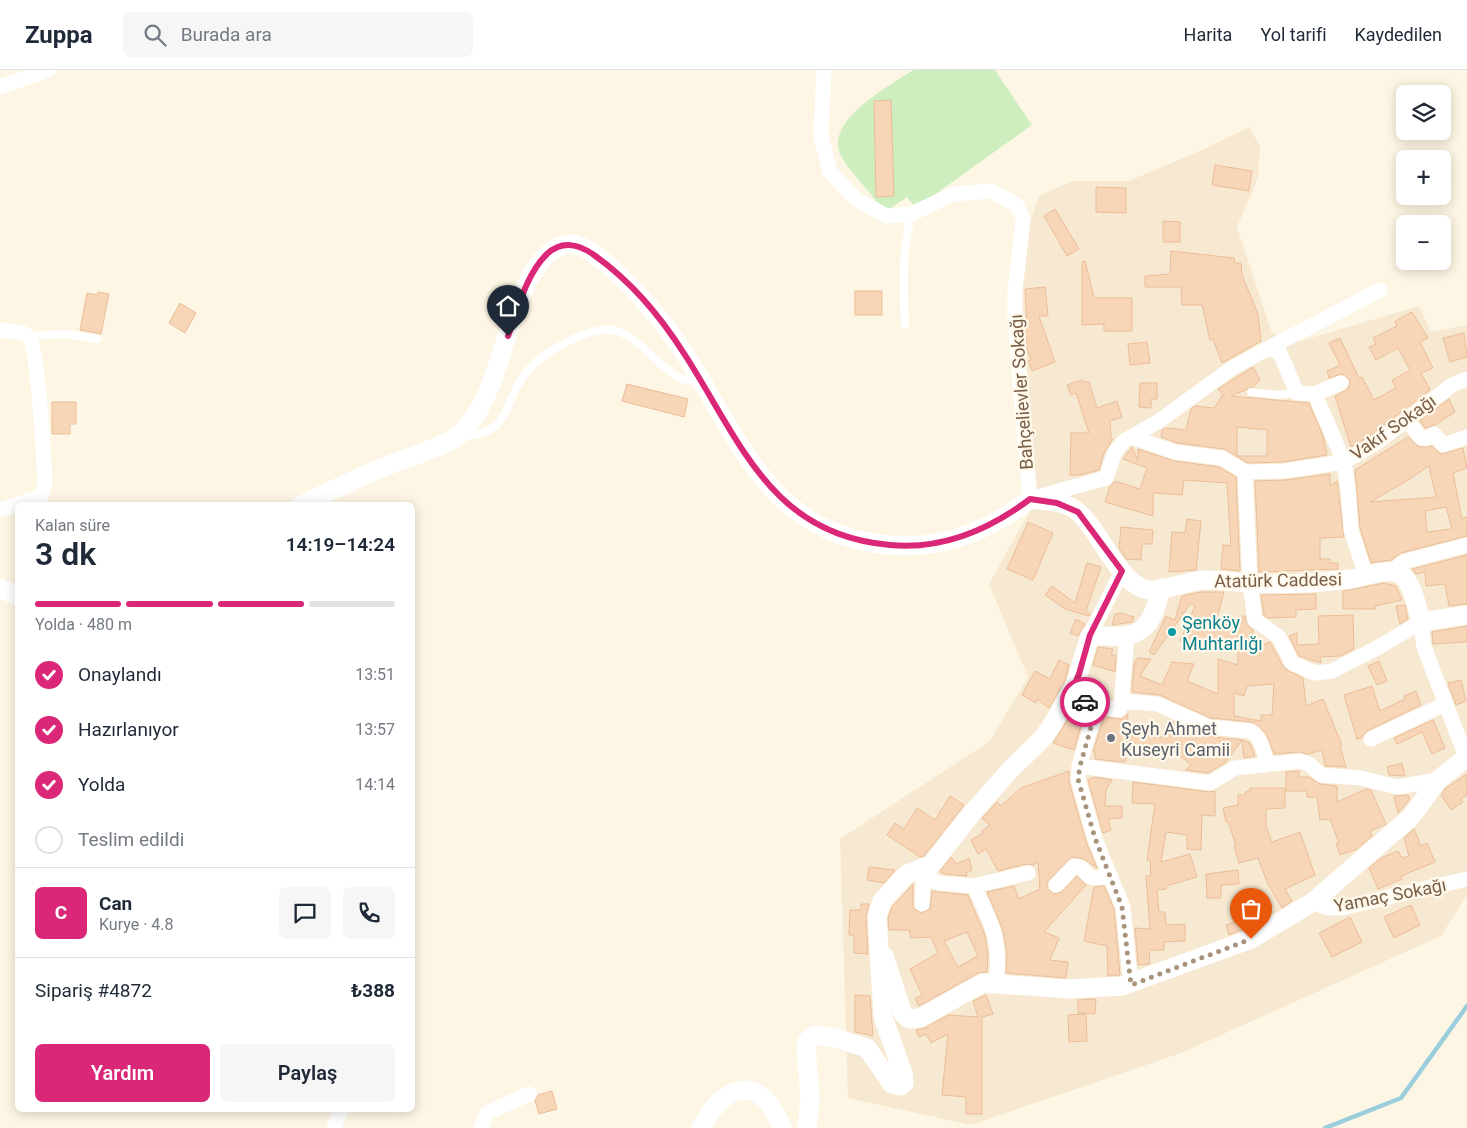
<!DOCTYPE html>
<html lang="tr">
<head>
<meta charset="utf-8">
<style>
  body { margin:0; font-family:Roboto,sans-serif; background:#f6f6f7; color:#1f2937; height:100vh; display:flex; flex-direction:column; font-size:19px; white-space:nowrap }
  * { box-sizing:border-box; margin:0 }
  p { font-size:16px; color:#747a83 }
  .icon { flex:none; width:28px; height:28px; fill:none; stroke:currentColor; stroke-width:2; stroke-linecap:round; stroke-linejoin:round }
  .map { position:relative; flex:1; overflow:hidden }
  .panel { position:absolute; left:15px; top:432px; width:400px; height:610px; display:flex; flex-direction:column; background:#fff; border-radius:8px; box-shadow:0 2px 12px #0003 }
  .panel>* { flex:none }
  .tools { position:absolute; left:1396px; top:15px; display:grid; gap:10px }
  .tools a { display:grid; place-items:center; width:55px; height:55px; border-radius:8px; background:#fff; box-shadow:0 2px 12px #0003; font-size:25px }
  .pin { position:absolute; display:grid; place-items:center; width:42px; height:42px; color:#fff; margin:-51px -21px; border-radius:50% 50% 50% 0; rotate:-45deg; box-shadow:0 0 5px #0007 }
  .pin .icon { rotate:45deg }
  .courier { position:absolute; display:grid; place-items:center; width:50px; height:50px; margin:-25px; border:4px solid #db2777; border-radius:50%; background:#fff; color:#222; box-shadow:0 1px 6px #0007 }
  .summary em { font-style:normal; font-weight:600 }
  .summary div { display:flex; flex-direction:column-reverse }
  .summary { display:flex; align-items:center; justify-content:space-between; height:85px; padding:0 20px }
  h1 { font-size:32px; font-weight:600; line-height:38px }
  .bar { display:grid; grid-template-columns:repeat(4,1fr); gap:8px 5px; align-content:center; height:60px; padding:0 20px }
  .bar i { height:6px; border-radius:4px; background:#e0e1e3 }
  .bar .current { background:#db2777 }
  .bar p { grid-column:span 4 }
  .line { display:flex; align-items:center; gap:12px; padding:0 20px; border-top:1px solid #e0e1e3 }
  .line div { flex:1 }
  .round { display:grid; place-items:center; flex:none; width:52px; height:52px; border-radius:8px; background:#f6f6f7 }
  ol { padding:0 20px; list-style:none }
  li { display:flex; align-items:center; gap:15px; height:55px }
  li p { margin-inline-start:auto }
  li .icon { padding:5px; border-radius:50%; background:#db2777; color:#fff; stroke-width:4 }
  li:last-child { color:#747a83 }
  li i { width:28px; height:28px; border:2px solid #e0e1e3; border-radius:50% }
  .primary-button { display:flex; gap:10px; margin-top:auto; padding:10px 20px }
  .primary-button a { flex:1; height:58px; border-radius:8px; background:#db2777; color:#fff; font-size:20px; font-weight:600; line-height:58px; text-align:center }
  .primary-button a+a { background:#f6f6f7; color:#1f2937 }
  header { display:flex; align-items:center; gap:30px; box-sizing:border-box; height:70px; padding:0 25px; background:#fff; border-bottom:1px solid #e0e1e3 }
  header strong { font-size:24px }
  nav { display:flex; gap:28px; margin-inline-start:auto; font-size:18px }
  .search { width:350px; height:45px; background:#f6f6f7; display:flex; align-items:center; gap:12px; box-sizing:border-box; padding:0 18px; border-radius:8px; color:#747a83; font-size:19px }
  .map>svg:first-child { display:block }
</style>
</head>
<body>
<header>
<strong>Zuppa</strong>
<div class="search"><svg class="icon" aria-label="search" viewBox="0 0 24 24"><circle cx="10" cy="10" r="6"/><path d="M15 15l6 6"/></svg>Burada ara</div>
<nav><a>Harita</a><a>Yol tarifi</a><a>Kaydedilen</a></nav>
</header>
<div class="map">
<svg width="1467" height="1058" viewBox="0 0 1467 1058">
  <rect width="100%" height="100%" fill="#fef6e4"/>
  <path fill="#f7e9d1" d="M1249,57L1260,76L1258,108L1237,157L1272,263L1300,271L1419,236L1431,262L1467,255V825L1441,866L1181,983L971,1055L848,1028L840,769L990,671L1028,607L989,514L1036,430L1017,252L1023,173L1039,126L1072,111H1128L1198,82Z"/>
  <path fill="#cfeec0" d="M913,0H995L1032,55L916,138L907,127L885,142C876,129 845,96 840,84C826,49 890,16 913,0Z"/>
  <g fill="none" stroke-linecap="round" stroke-linejoin="round">
    <path stroke="#9bcedd" stroke-width="4.5" d="M1325,1058L1401,1028L1467,936"/>
  </g>
  <path fill="#f7d6b8" stroke="#ebbd97" fill-rule="evenodd" d="M891,30L894,126L876,127L874,31Z
    M1215,95L1252,101L1249,121L1212,115Z
    M1096,117L1126,118V143L1096,142Z
    M1055,139L1079,179L1067,186L1044,146Z
    M1163,151L1180,152V172H1163Z
    M1171,181L1234,188L1235,193H1241L1242,205L1258,244L1261,271L1222,293L1213,269L1210,270L1202,235H1182L1181,217H1145V206L1170,204Z
    M1085,191L1094,228H1132V261H1104V254L1082,255V192Z
    M1045,217L1048,246H1039L1055,292L1032,301L1028,291L1031,290L1027,279L1025,257L1027,256L1025,219Z
    M855,221H882V245H855Z
    M98,222L109,224L101,264L80,260L87,223L98,225Z
    M180,233L196,243L185,263L169,253Z
    M1412,242L1428,268L1420,272L1433,298L1421,303L1430,320L1371,365L1351,377L1335,326L1348,319L1350,310L1342,304L1329,308L1327,301L1340,295L1329,273L1340,268L1359,308L1362,307L1374,330L1396,318L1392,310L1410,300L1398,278L1376,290L1369,277L1376,274L1373,268L1397,256L1395,251Z
    M1464,263L1467,287L1450,292L1443,268Z
    M1147,272L1150,293L1130,295L1128,274Z
    M1253,297L1260,310L1253,317L1231,326L1309,333L1323,366L1327,385L1283,392L1248,393L1224,379L1177,373L1161,367L1162,360L1166,358L1186,360L1191,339L1195,336L1214,338L1222,326H1224L1218,319ZM1237,357L1267,360V386H1237Z
    M1082,310L1083,312H1089L1097,338L1117,331L1122,347L1110,351L1111,369H1113L1104,383L1099,400L1080,405H1070L1071,363H1089L1076,323L1071,325L1067,315Z
    M1140,313H1157V329H1151V338L1139,337Z
    M627,314L688,329L684,347L622,331Z
    M1449,329L1455,342L1435,355L1425,358L1420,351Z
    M52,332H76V354H70V364H52Z
    M1408,367L1419,377L1432,376L1441,384L1463,378L1467,398L1453,403L1462,449L1467,447V466L1401,483L1391,490L1371,493L1360,458L1355,400ZM1429,396L1436,427L1370,432L1405,412ZM1446,437L1452,459L1427,462L1425,441Z
    M1132,377L1138,391V379L1174,391L1219,397L1236,407L1240,501L1221,499L1223,475L1231,476L1227,413L1184,410L1182,425L1153,423V446L1105,432L1110,416L1115,411L1140,419L1147,398L1123,389Z
    M1330,404V416L1337,411L1344,467L1320,468V489H1330V493H1338V499L1259,502L1255,411L1285,410Z
    M1187,449L1201,451L1196,500L1169,502L1172,462L1185,463Z
    M1028,452L1053,463L1033,510L1007,499Z
    M1121,457L1153,460L1152,474H1142L1141,490L1126,489L1119,478Z
    M1467,485V534L1449,536L1445,514L1426,516L1425,502L1416,504L1412,499Z
    M1087,493L1101,497L1086,541L1090,544L1089,546L1065,539L1045,525L1052,516L1075,533Z
    M1384,513L1396,516L1402,530L1375,536V539H1343V521Z
    M1201,522H1224L1215,555L1242,554V546H1245L1247,555L1253,560V579L1270,572L1284,598L1303,608L1306,636L1323,629L1342,675L1340,676L1346,697L1325,696L1322,680L1308,684L1299,682L1274,684L1266,663L1252,652L1211,648L1160,625L1132,622L1134,593L1138,588L1151,589L1140,606L1162,615L1172,592L1194,594L1187,611L1218,624V589L1238,595V569L1180,571L1195,536L1191,533L1154,585L1149,582L1166,546L1175,550L1182,526ZM1274,614L1272,645H1261V651L1234,646V623L1244,626L1247,616Z
    M1316,524V539L1296,540V547L1268,548L1264,545L1261,525Z
    M1405,535L1408,549L1400,554L1396,536Z
    M1120,543L1134,547L1132,552L1112,555L1115,544Z
    M1353,545L1354,579L1340,586L1320,587L1321,593L1299,586L1289,566L1297,563V575L1319,574L1318,546Z
    M1076,549L1085,554L1078,566L1070,563Z
    M1467,556V572L1433,574L1432,562Z
    M1098,577L1113,579L1111,585H1116L1115,602L1093,595Z
    M1059,590L1069,595L1065,611L1049,638L1037,629L1036,633L1022,625L1035,601L1050,609Z
    M1379,591L1387,611L1377,615L1368,596Z
    M1461,610L1466,631L1456,635L1448,613Z
    M1372,616L1380,641L1405,629L1404,626L1416,621L1421,635L1367,661L1362,668L1357,669L1344,625Z
    M1074,639L1085,642L1074,680L1053,673Z
    M1128,644L1127,664L1162,667L1170,650L1205,666L1242,670L1225,693L1208,703L1186,700L1191,694L1162,674L1161,685L1134,684V677L1130,683H1126L1125,692L1095,689V682H1093L1104,647L1121,649Z
    M1433,650L1445,678L1432,684L1422,662L1397,674L1394,668Z
    M1242,670L1250,673L1255,686L1244,688Z
    M1402,693L1405,706L1389,705L1387,697Z
    M1069,701V712L1086,772L1097,798L1084,789L1072,787L1047,812V818L1054,824L1062,822L1077,806L1086,815L1044,862L1059,868L1050,890L1068,892L1066,908L1006,903L1007,883L1003,860L987,822L1014,816L1019,829L1040,819L1038,792L1033,795L1026,794L998,801L986,779L978,784L971,770L983,763L982,761L990,755L982,748L997,732L1001,736L1021,718Z
    M1299,701V707H1309L1320,714L1337,716V732L1366,719L1371,720L1386,754L1370,761L1372,766L1357,779L1340,785L1336,774L1339,773L1330,749L1320,750L1317,727H1307V721H1286V702Z
    M1467,704V725L1461,729L1463,732L1451,740L1441,725L1446,718Z
    M1094,707L1112,710L1106,720L1105,736H1122V748L1108,749L1111,760L1103,763L1088,710Z
    M1133,712L1209,722L1215,721V746L1202,745L1201,780L1187,779V765L1166,762L1161,792L1190,784L1197,807L1166,816V819L1157,820L1159,842H1165L1166,855L1185,854V871L1164,872V880H1149L1150,894L1138,895L1135,858L1150,859L1146,806H1151L1150,790H1147L1155,734L1132,733Z
    M1250,718H1285V738L1266,739V756L1272,772L1300,762L1315,805L1285,819L1292,831L1282,838L1267,812L1258,788L1239,793L1234,776L1236,775L1228,752H1226L1223,738L1238,735V725H1245L1246,722L1250,721Z
    M1408,725L1410,729L1398,743L1394,726Z
    M950,726L964,735L924,786L920,787L887,765L895,753L904,759L917,738L935,750Z
    M1414,759L1421,776L1427,773L1435,792L1401,806L1402,809L1378,819L1369,798L1381,788L1398,781L1402,788L1409,786L1404,768Z
    M951,787L956,794L969,788L972,800L966,803L967,806L944,804L940,801Z
    M869,797L895,800L884,813L867,810Z
    M1238,800L1239,814L1221,815V828H1207L1206,804Z
    M913,814V838L921,843L930,839L932,821L968,825L985,865L988,885L987,902L978,903L919,936L915,929L922,925L910,899L938,883L931,867L911,868L909,860H889L888,848L892,837ZM967,862L978,886L958,897L944,871Z
    M1104,816L1114,839L1120,905L1108,906L1107,876L1084,871L1094,817Z
    M861,834H869L866,847L868,884L854,883V865H849L850,840H861Z
    M1411,835L1420,855L1394,868L1384,847Z
    M1250,846L1253,855L1229,865L1226,855Z
    M1350,847L1362,872L1332,887L1319,863Z
    M855,925L870,926L873,966L855,962Z
    M986,925L993,944L982,947V1044H966V1027L942,1025L948,964L931,973L926,964L919,967L916,960L925,958L948,945L978,947L973,931Z
    M1096,929L1095,944L1078,943V930Z
    M1086,944L1087,971L1069,972L1068,945Z
    M552,1021L557,1039L539,1044L535,1031L538,1025Z"/>
  <g fill="none" stroke-linecap="round" stroke-linejoin="round">
    <path stroke="#fff" stroke-width="8" d="M905,255C903,214 902,185 911,144
      M28,266L67,264L97,269
      M1251,322L1276,325L1297,323
      M461,366C513,365 501,334 526,303C541,283 587,257 612,260C637,263 657,297 680,308C685,310 692,311 698,312"/>
    <path stroke="#fff" stroke-width="15" d="M824,0L821,66L830,102L857,130L887,146L911,144L954,124L991,121L1017,135L1023,150L1015,221V253L1030,429L1106,408L1115,382L1124,371L1159,351L1232,298L1265,280L1271,279L1280,283L1297,323L1315,324L1341,313
      M0,17L48,0
      M0,260C8,261 23,261 29,267C38,277 44,393 45,413L41,427L0,440
      M1265,280L1380,220
      M1407,350L1421,368L1426,369L1434,364L1443,375L1467,367
      M1131,367L1175,382L1222,388L1245,402L1284,401L1344,392L1315,324
      M1245,402L1250,513L1255,550L1279,567L1292,593L1315,603L1332,601L1377,578L1421,552L1424,577L1466,687
      M1393,501L1403,492L1467,475
      M1366,506L1351,460L1348,418L1344,392L1376,373L1452,315L1467,309
      M1090,565L1122,501
      M1069,626L1097,636L1119,640L1121,635L1127,567
      M1122,631L1157,634L1209,657L1251,661C1261,667 1265,684 1267,695
      M1097,636L1079,696L1078,709L1095,769L1123,837L1131,915
      M1371,669L1445,634
      M1079,696L1210,713L1235,698L1300,691L1309,694L1321,705L1361,708L1397,717L1438,710
      M924,797L932,810L938,813L974,816C992,855 1001,868 996,913
      M1056,815L1074,796C1092,797 1079,813 1109,806
      M974,816L1028,803
      M1313,832L1328,838H1341L1467,809
      M922,834L924,797
      M334,1058L341,1040
      M481,1058L487,1043L529,1024"/>
    <path stroke="#fff" stroke-width="19" d="M301,435C330,421 359,407 389,395C411,386 435,380 455,368C464,362 472,351 478,341C504,296 508,239 537,196C544,185 557,175 570,174C584,174 599,188 609,196C639,222 663,251 685,284C741,371 770,465 889,475C941,480 989,461 1030,429C1046,431 1064,431 1077,441C1100,459 1120,519 1151,520C1170,520 1188,510 1207,510C1221,510 1235,512 1249,513C1283,515 1318,513 1351,509C1365,507 1387,497 1400,504C1413,512 1417,538 1421,552L1467,545
      M0,518L18,526
      M884,886L903,944L909,949L920,948L983,913L1068,919L1122,916L1251,869L1313,832L1411,747L1438,710L1467,687
      M701,1058C725,1011 762,1004 782,1058
      M807,1058L810,1028L806,977L807,971L815,965L835,968L867,978L892,1014L901,1016L904,1013L903,1003L883,947L877,847L882,831L907,804L931,795L973,742L1010,700L1043,668L1052,655L1075,615L1090,565C1136,569 1150,567 1161,518"/>
  </g>
  <g fill="none" stroke-linecap="round" stroke-linejoin="round">
    <path stroke="#a8937d" stroke-width="5" stroke-dasharray="0 9" d="M1085,632L1097,636L1080,696L1078,709L1095,768L1122,837L1131,915L1251,869"/>
    <path stroke="#db2777" stroke-width="6" d="M508,266C518,239 526,204 547,184C562,170 579,174 594,185C631,211 661,247 685,285C741,372 771,465 890,475C942,480 989,460 1030,429L1057,433L1078,442L1122,501L1090,565L1079,604L1070,626L1085,632"/>
  </g>
  <circle fill="#0f9aa8" stroke="#fff9ec" stroke-width="2" cx="1172" cy="562" r="5"/>
  <circle fill="#6b7280" stroke="#fff9ec" stroke-width="2" cx="1111" cy="668" r="5"/>
  <g text-anchor="middle" dominant-baseline="central" stroke-width="4.5" stroke-linejoin="round" paint-order="stroke">
    <g font-size="18" fill="#7a5d46" stroke="#fff9ec">
      <text transform="translate(1021 322) rotate(-94)">Bahçelievler Sokağı</text>
      <text transform="translate(1393 357) rotate(-35)">Vakıf Sokağı</text>
      <text transform="translate(1278 510) rotate(-1)">Atatürk Caddesi</text>
      <text transform="translate(1390 825) rotate(-11)">Yamaç Sokağı</text>
    </g>
    <g font-size="18" fill="#0d838f" stroke="#fff9ec" text-anchor="start">
      <text x="1182" y="552">Şenköy<tspan x="1182" dy="21">Muhtarlığı</tspan></text>
    </g>
    <g font-size="18" fill="#5b616d" stroke="#fff9ec" text-anchor="start">
      <text x="1121" y="658">Şeyh Ahmet<tspan x="1121" dy="21">Kuseyri Camii</tspan></text>
    </g>
  </g>
</svg>
<div class="tools">
<a><svg class="icon" aria-label="layers" viewBox="0 0 24 24"><path d="M12 4l9 5-9 5-9-5zM3 14l9 5 9-5"/></svg></a>
<a>+</a>
<a>−</a>
</div>
<div class="pin" style="left:1251px;top:869px;background:#ea580c"><svg class="icon" aria-label="bag" viewBox="0 0 24 24"><path d="M5 8h14l-1 12H6zM9 8a3 3 0 0 1 6 0"/></svg></div>
<div class="pin" style="left:508px;top:266px;background:#1f2937"><svg class="icon" aria-label="home" viewBox="0 0 24 24"><path d="M3 11l9-7 9 7M6 9v11h12V9"/></svg></div>
<div class="courier" style="left:1085px;top:632px"><svg class="icon" aria-label="car" viewBox="0 0 24 24"><path d="M5 17H2v-5l4-1 3-4h7l3 4 3 1v5h-3M9 17h6M6 11h13"/><circle cx="7" cy="17" r="2"/><circle cx="17" cy="17" r="2"/></svg></div>
<section class="panel">
<div class="summary"><div><h1>3 dk</h1><p>Kalan süre</p></div><em>14:19–14:24</em></div>
<div class="bar"><i class="current"></i><i class="current"></i><i class="current"></i><i></i><p>Yolda · 480 m</p></div>
<ol>
<li><svg class="icon" aria-label="check" viewBox="0 0 24 24"><path d="M5 12l5 5 9-10"/></svg>Onaylandı<p>13:51</p></li>
<li><svg class="icon" aria-label="check" viewBox="0 0 24 24"><path d="M5 12l5 5 9-10"/></svg>Hazırlanıyor<p>13:57</p></li>
<li><svg class="icon" aria-label="check" viewBox="0 0 24 24"><path d="M5 12l5 5 9-10"/></svg>Yolda<p>14:14</p></li>
<li><i></i>Teslim edildi</li>
</ol>
<div class="line" style="height:90px"><b class="round" style="background:#db2777;color:#fff">C</b><div><b>Can</b><p>Kurye · 4.8</p></div><a class="round"><svg class="icon" aria-label="chat" viewBox="0 0 24 24"><path d="M4 5h16v11H9l-5 4z"/></svg></a><a class="round"><svg class="icon" aria-label="phone" viewBox="0 0 24 24"><path d="M5 4h4l2 5-3 2q2 4 5 5l2-3 5 2v4C11 20 4 13 5 4z"/></svg></a></div>
<div class="line" style="height:65px"><div>Sipariş #4872</div><b>₺388</b></div>
<div class="primary-button"><a>Yardım</a><a>Paylaş</a></div>
</section>
</div>
</body>
</html>
